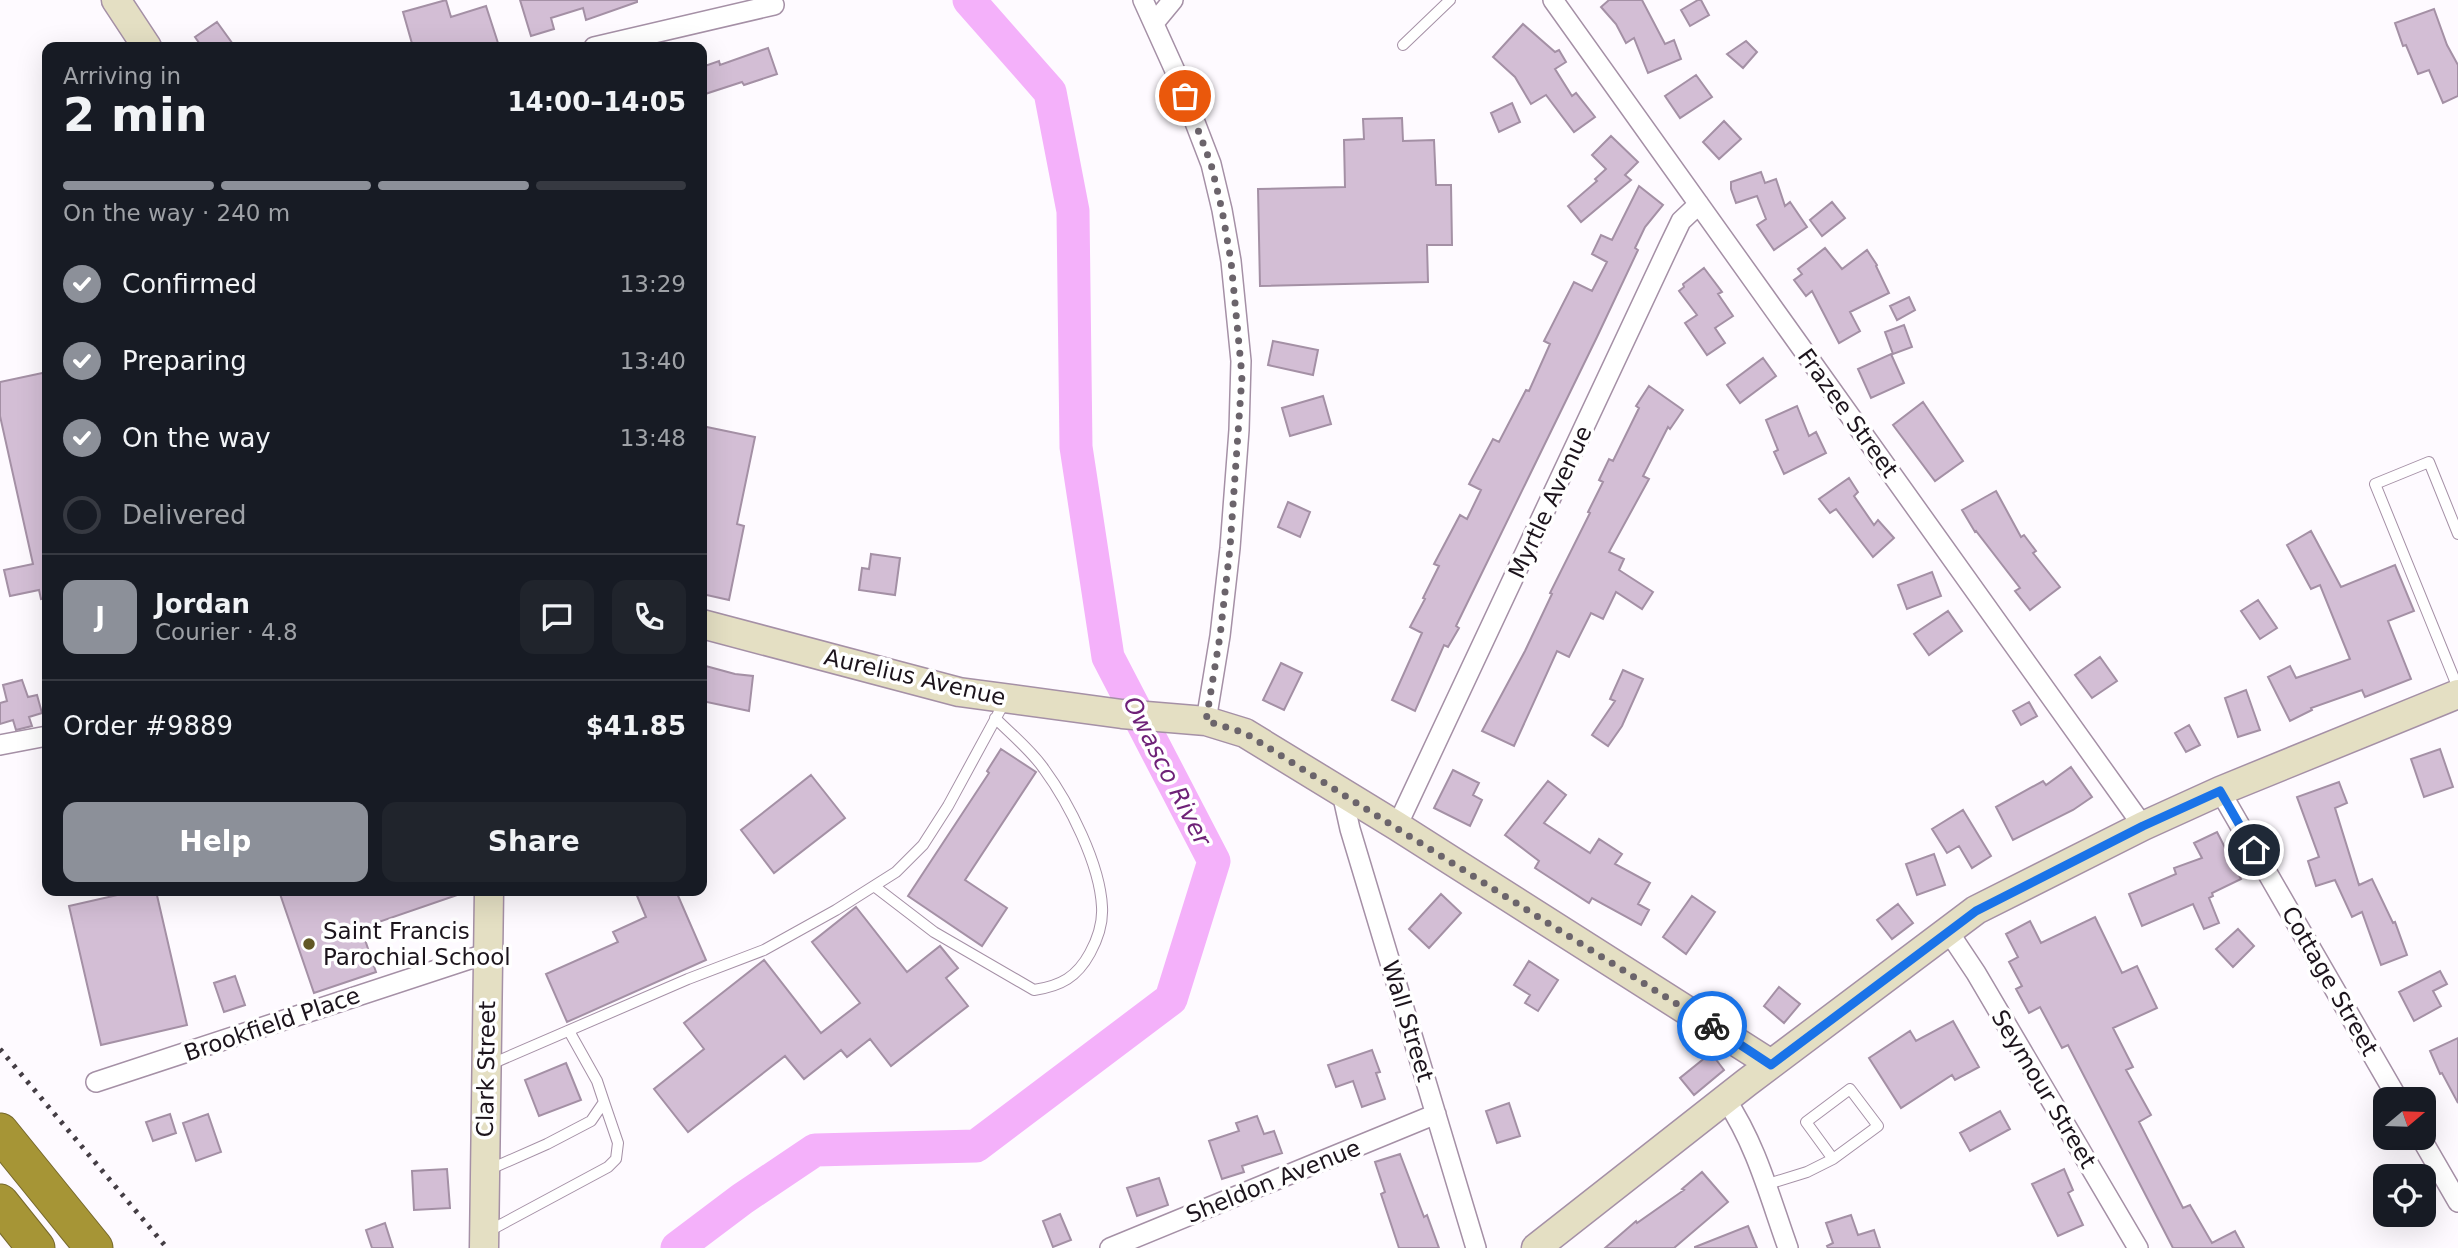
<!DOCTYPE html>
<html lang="en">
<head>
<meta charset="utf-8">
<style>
  body { margin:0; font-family:"DejaVu Sans",sans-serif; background:#20242c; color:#f1f3f6; height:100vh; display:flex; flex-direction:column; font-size:26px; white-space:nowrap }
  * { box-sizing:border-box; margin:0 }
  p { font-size:23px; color:#9ea1a6 }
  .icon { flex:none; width:38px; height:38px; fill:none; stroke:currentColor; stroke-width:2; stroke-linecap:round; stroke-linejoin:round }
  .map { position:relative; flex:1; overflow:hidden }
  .drawer { position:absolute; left:42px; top:42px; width:665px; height:854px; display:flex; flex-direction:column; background:#171b24; border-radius:14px; box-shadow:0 7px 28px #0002 }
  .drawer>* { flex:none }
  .needle { width:46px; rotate:71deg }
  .tools { position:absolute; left:2373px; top:1087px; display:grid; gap:14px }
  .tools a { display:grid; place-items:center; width:63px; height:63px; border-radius:14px; background:#171b24; box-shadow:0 7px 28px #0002; font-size:35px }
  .pin { position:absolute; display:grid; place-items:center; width:60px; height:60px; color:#fff; margin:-30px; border:4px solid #fff; border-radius:50%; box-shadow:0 2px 7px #0007 }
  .courier { position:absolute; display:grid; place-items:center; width:70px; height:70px; margin:-35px; border:5px solid #1a73e8; border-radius:50%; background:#fff; color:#222; box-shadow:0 2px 9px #0007 }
  .head em { font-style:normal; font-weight:800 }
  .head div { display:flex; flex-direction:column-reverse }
  .head { display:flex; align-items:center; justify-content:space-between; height:119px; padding:0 21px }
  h1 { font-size:46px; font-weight:800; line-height:52px }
  .bar { display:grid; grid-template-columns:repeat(4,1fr); gap:10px 7px; align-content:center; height:84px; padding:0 21px }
  .bar i { height:9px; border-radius:5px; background:#363941 }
  .bar .active { background:#8c9099 }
  .bar p { grid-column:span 4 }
  .line { display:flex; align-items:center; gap:18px; padding:0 21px; border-top:2px solid #363941 }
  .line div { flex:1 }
  .round { display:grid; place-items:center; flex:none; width:74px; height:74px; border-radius:14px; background:#20242c }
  ol { padding:0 21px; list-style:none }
  li { display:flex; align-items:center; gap:21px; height:77px }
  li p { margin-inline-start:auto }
  li .icon { padding:7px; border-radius:50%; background:#8c9099; color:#fff; stroke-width:4 }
  li:last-child { color:#9ea1a6 }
  li i { width:38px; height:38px; border:4px solid #363941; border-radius:50% }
  .cta { display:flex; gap:14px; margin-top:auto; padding:14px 21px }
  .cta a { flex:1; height:80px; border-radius:14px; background:#8c9099; color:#fff; font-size:28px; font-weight:800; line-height:80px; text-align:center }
  .cta a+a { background:#20242c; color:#f1f3f6 }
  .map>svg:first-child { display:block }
</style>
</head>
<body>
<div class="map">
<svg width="2458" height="1248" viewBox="0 0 2458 1248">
  <rect width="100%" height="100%" fill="#fefaff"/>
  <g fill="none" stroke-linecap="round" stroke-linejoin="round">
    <path stroke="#f4b1fa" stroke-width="33" d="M677,1248L742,1199L815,1150L976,1146L1171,999L1214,861L1108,657L1076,447L1073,211L1050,92L969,0"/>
  </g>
  <path fill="#d3bed5" stroke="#a490a5" stroke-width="2" d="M446,0L451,17L486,6L498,43L483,47H413L403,12Z
    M520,0H637V2L586,20L583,8L551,18L554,29L531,36Z
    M1609,0H1642L1665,44L1674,40L1681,59L1648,73L1634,38L1626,43L1616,24L1601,7Z
    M1698,0H1701L1709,15L1690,26L1681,10Z
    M2434,9L2447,45L2458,65V96L2443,103L2429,70L2418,74L2406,45L2403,46L2395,23Z
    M217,22L235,47H202L195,37Z
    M1523,24L1555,52L1559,50L1566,62L1555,69L1572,96L1576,93L1595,117L1574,132L1546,95L1531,104L1515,77L1493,57Z
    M1746,41L1757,52L1743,68L1727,54Z
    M768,48L777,74L744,85L742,82L702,95V67L719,61L720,65Z
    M1696,75L1712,97L1680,118L1665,96Z
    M1512,103L1520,122L1499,132L1491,113Z
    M1402,118L1403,141L1434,140L1436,185H1451L1452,245H1427L1428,282L1260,286L1258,189L1345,187L1344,140L1364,139L1363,119Z
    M1724,121L1741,139L1719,159L1703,142Z
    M1611,136L1638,162L1625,175L1631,180L1581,222L1568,206L1597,181L1595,179L1606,169L1592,155Z
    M1761,172L1765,183L1776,179L1785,206L1790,202L1807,227L1774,250L1757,225L1766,219L1757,196L1736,203L1731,189V182Z
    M1639,186L1663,205L1645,227L1635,248L1638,250L1597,337L1456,626L1459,628L1448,647L1444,645L1415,711L1392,700L1422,633L1410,627L1425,599L1423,598L1439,566L1434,564L1460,515L1467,519L1481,490L1469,484L1493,439L1499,442L1526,390L1529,391L1550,344L1544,341L1574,282L1592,291L1607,262L1592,254L1601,235L1612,240Z
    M1832,202L1845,218L1822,236L1810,220Z
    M1825,248L1842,269L1867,250L1877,265L1876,266L1889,293L1850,312L1860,331L1839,343L1812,291L1806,296L1794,280L1802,274L1798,269Z
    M1704,268L1722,292L1718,294L1733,316L1715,328L1725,343L1707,355L1685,323L1697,315L1679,291L1684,287L1683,284Z
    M1909,297L1915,310L1897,320L1890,306Z
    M1904,325L1912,347L1893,354L1885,332Z
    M1273,341L1318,350L1313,375L1268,365Z
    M1891,354L1904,383L1871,398L1858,369Z
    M1763,358L1776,376L1740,403L1727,385Z
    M47,372V598L41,599L39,590L10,596L4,570L33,564L0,416V382Z
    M1649,386L1683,410L1670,429L1668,427L1643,476L1649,479L1609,552L1624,559L1619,570L1653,592L1642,609L1616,592L1603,619L1591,613L1569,657L1557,651L1514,746L1482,731L1525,651L1552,594L1550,593L1590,513L1588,512L1603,482L1599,480L1609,459L1613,461L1639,408L1636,406Z
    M1323,396L1331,424L1290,436L1282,408Z
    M1923,402L1963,461L1935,481L1893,425Z
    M1797,406L1809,436L1816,432L1826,453L1784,474L1774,452L1778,450L1766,420Z
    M702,426L755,437L737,524L744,526L729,600L702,594Z
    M1849,478L1858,492L1854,496L1874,525L1878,520L1894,538L1873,557L1836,509L1830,513L1819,499Z
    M1996,491L2021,537L2024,535L2036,551L2033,553L2060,587L2030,610L2015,591L2020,588L1976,531L1975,532L1962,510Z
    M1288,502L1310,512L1300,537L1278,527Z
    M2311,531L2341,587L2395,565L2414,611L2388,621L2411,679L2365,697L2362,690L2311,708L2312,710L2290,721L2268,677L2290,666L2296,678L2350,659L2320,585L2311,589L2287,545Z
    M871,554L900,558L895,595L859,590L862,568L869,569Z
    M1932,572L1941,596L1907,609L1898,585Z
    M2258,600L2277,628L2260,639L2241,611Z
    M1948,611L1962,631L1929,655L1914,634Z
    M2100,657L2117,681L2092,698L2075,675Z
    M1281,663L1302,673L1284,710L1263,700Z
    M702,665L735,674L753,676L749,711L702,701Z
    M1623,670L1643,679L1622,726L1608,746L1592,735L1615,701L1610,699Z
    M22,680L28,697L37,695L42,713L29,717L32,726L16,730L13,720L0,724V703L7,701L3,685Z
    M2246,690L2260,730L2238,737L2225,698Z
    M2029,702L2037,716L2021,725L2013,711Z
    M2189,725L2200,745L2186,752L2175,733Z
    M1001,749L1036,772L965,880L1007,908L982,946L908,896L989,773L987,771Z
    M2440,749L2453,787L2424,797L2411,759Z
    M2071,767L2092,797L2073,810L2013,840L1996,807L2043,781L2046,785Z
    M1453,770L1479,783L1473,795L1482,800L1470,826L1434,808Z
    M811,775L845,818L774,873L741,830Z
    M1548,781L1566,795L1544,823L1590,853L1599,839L1622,854L1615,864L1650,883L1638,904L1649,910L1641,925L1592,898L1589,903L1558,883L1535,868L1539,861L1505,835Z
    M2339,782L2347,803L2335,808L2359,885L2372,879L2393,923L2395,922L2407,955L2381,965L2362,912L2352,917L2335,880L2316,886L2308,861L2319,857L2297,797Z
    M1963,810L1991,856L1972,868L1959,846L1947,853L1932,829Z
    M2217,832L2241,879L2212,893L2213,896L2209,898L2219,923L2204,929L2193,904L2142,926L2129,894L2176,874L2174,868L2202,858L2194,843Z
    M1934,854L1945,885L1917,895L1906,864Z
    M135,891H156L187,1025L101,1045L69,906Z
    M279,891H463V893L361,928L376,972L314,993Z
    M635,891H676L706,960L567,1022L546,974L618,942L613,932L646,917Z
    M1441,894L1461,913L1429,948L1409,929Z
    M1692,896L1715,912L1686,954L1663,937Z
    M1898,904L1913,923L1892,939L1877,920Z
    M856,907L907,972L940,946L958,968L946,978L968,1006L891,1066L870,1039L847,1057L841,1050L804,1079L785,1056L688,1132L654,1089L704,1049L684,1023L764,960L821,1033L860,1003L812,942Z
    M2095,917L2122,973L2137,966L2157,1008L2113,1028L2133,1067L2126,1070L2151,1115L2139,1122L2183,1208L2190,1205L2212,1243L2235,1231L2244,1248H2173L2068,1045L2062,1048L2040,1007L2029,1013L2016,989L2022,986L2009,962L2018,957L2006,934L2030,921L2041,943Z
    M2238,929L2254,946L2233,967L2216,949Z
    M1529,961L1558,980L1538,1011L1525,1003L1530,995L1514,985Z
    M2440,971L2447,984L2433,991L2441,1006L2414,1021L2399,992Z
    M235,976L245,1005L224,1012L214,983Z
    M1779,987L1800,1004L1784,1023L1764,1006Z
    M1953,1021L1979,1067L1955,1080L1952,1075L1901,1108L1869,1058L1910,1031L1916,1041Z
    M2458,1038V1103L2442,1073L2440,1074L2430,1051Z
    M1372,1050L1380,1072L1376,1073L1385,1099L1362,1107L1353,1081L1336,1087L1328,1065Z
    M1711,1053L1724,1070L1694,1095L1680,1078Z
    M566,1063L581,1100L539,1116L525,1080Z
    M1509,1103L1520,1136L1497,1143L1486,1111Z
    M2000,1111L2010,1129L1970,1151L1960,1133Z
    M170,1114L176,1133L153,1141L146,1122Z
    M208,1114L221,1152L196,1161L183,1123Z
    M1257,1116L1264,1134L1274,1131L1282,1153L1242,1166L1244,1172L1222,1179L1209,1141L1239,1131L1236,1123Z
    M1400,1154L1424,1217L1427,1215L1439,1248H1399L1381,1194L1385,1192L1375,1162Z
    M447,1169L450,1208L414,1210L412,1171Z
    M2064,1169L2073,1190L2068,1193L2083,1225L2058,1236L2032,1184Z
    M1702,1172L1728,1202L1674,1248H1605L1636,1221L1637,1223L1684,1190L1682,1189Z
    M1159,1178L1168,1205L1137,1216L1127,1188Z
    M1060,1214L1071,1240L1053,1247L1043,1221Z
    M1851,1215L1858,1235L1874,1230L1880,1248H1828L1827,1246L1833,1243L1826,1223Z
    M385,1223L393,1248H372L366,1230Z
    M1748,1226L1757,1248H1695V1247Z"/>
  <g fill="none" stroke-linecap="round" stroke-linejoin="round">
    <defs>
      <path id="lane" d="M1403,45L1450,0
        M2458,534L2429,462L2375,484L2458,688
        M874,886L934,932L1034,990C1061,986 1077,977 1090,953C1097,940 1103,923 1102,907C1100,864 1069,803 1044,769C1031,750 1011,734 995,718
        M489,1065L688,979L764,950L836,910L896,872L923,845L948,806L1004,703
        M488,1170L547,1144L591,1121L604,1102L597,1081L569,1031
        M1765,1185L1807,1172L1833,1159L1878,1126L1850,1089L1806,1122L1833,1159
        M489,1231L608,1167L616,1159L618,1143L604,1102"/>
      <path id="street" d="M1143,0L1176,73L1211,164L1222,210L1231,261L1241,361L1239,430L1230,548L1220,636L1206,721
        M1553,0L2143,826
        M1154,23L1173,0
        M594,47L774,5
        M0,745L47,736
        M2220,791L2398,1099
        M1342,793L1350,829L1476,1248
        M1397,826L1669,246L1681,221L1699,204
        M1948,931L1976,973L2138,1248
        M96,1082L488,953
        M1726,1100C1756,1144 1770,1198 1788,1248
        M2421,1138L2458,1202
        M1110,1248L1436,1114"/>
      <path id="secondary" d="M116,0L147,47
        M702,624L959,692L1122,714L1206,721L1245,733L1397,826L1771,1064
        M484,1248L489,891
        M1536,1248L1746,1083L1976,910L2143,826L2220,791L2458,694"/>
      <path id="highway" d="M0,1132L94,1248
        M0,1203L36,1248"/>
    </defs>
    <use href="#lane" stroke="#a590a6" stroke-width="12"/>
    <use href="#street" stroke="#a590a6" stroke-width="22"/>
    <use href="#secondary" stroke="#a590a6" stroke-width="31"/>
    <use href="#highway" stroke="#76682d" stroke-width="39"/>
    <use href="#lane" stroke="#fff" stroke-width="10"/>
    <use href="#street" stroke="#fff" stroke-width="19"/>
    <use href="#secondary" stroke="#e4dfc3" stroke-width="28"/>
    <use href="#highway" stroke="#a69536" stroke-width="37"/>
    <path stroke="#443d44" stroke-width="5" stroke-dasharray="3.5 7" stroke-linecap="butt" d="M0,1049L167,1248"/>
  </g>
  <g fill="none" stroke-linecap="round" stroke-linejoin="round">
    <path stroke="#6b646b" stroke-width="7" stroke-dasharray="0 12.6" d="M1185,96L1211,164L1222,210L1231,261L1242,376L1230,548L1220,636L1206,721L1245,733L1712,1026"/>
    <path stroke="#1a73e8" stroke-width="9" d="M1712,1026L1771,1065L1976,911L2143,826L2220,791L2254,850"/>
  </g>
  <circle fill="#625825" stroke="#fff" stroke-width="2.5" cx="309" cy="944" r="7"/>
  <g text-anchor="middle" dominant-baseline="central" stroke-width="7" stroke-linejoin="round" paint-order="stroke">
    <g font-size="23" fill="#1c141c" stroke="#fff">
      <text transform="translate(1848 413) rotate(54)">Frazee Street</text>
      <text transform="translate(1550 502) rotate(-65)">Myrtle Avenue</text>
      <text transform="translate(915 677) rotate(13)">Aurelius Avenue</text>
      <text transform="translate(2330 981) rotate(60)">Cottage Street</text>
      <text transform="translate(1408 1021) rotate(73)">Wall Street</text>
      <text transform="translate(272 1024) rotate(-19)">Brookfield Place</text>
      <text transform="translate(486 1069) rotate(-89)">Clark Street</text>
      <text transform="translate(2044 1089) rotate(59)">Seymour Street</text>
      <text transform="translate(1273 1181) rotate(-22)">Sheldon Avenue</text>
    </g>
    <g font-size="23" fill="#1c141c" stroke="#fff" text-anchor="start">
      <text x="323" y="931">Saint Francis<tspan x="323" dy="26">Parochial School</tspan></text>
    </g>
    <g font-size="24" font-style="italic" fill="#6f2278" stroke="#fff">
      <text transform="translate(1167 771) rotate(63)">Owasco River</text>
    </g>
  </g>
</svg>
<div class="tools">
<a><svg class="needle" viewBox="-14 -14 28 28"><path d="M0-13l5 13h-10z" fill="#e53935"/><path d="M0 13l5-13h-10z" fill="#9ea1a6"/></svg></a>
<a><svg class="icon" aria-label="locate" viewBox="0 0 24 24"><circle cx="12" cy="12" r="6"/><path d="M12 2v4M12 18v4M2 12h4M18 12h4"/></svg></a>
</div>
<div class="pin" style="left:1185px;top:96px;background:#ea580c"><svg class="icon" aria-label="bag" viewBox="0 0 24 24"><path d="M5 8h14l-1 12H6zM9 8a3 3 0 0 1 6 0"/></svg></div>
<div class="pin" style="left:2254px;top:850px;background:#1f2937"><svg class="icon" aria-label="home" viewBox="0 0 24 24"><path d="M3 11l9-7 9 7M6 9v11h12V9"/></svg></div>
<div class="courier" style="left:1712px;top:1026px"><svg class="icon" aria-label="bike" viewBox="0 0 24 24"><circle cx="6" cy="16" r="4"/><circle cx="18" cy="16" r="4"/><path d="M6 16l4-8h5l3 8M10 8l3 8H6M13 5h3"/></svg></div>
<section class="drawer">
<div class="head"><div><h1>2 min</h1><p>Arriving in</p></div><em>14:00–14:05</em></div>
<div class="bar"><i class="active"></i><i class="active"></i><i class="active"></i><i></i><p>On the way · 240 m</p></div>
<ol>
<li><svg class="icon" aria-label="check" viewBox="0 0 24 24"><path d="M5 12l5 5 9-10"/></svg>Confirmed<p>13:29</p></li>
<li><svg class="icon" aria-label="check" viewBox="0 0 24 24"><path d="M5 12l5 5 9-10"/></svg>Preparing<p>13:40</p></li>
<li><svg class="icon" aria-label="check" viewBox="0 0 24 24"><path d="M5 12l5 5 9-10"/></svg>On the way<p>13:48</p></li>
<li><i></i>Delivered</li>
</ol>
<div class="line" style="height:126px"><b class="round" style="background:#8c9099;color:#fff">J</b><div><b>Jordan</b><p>Courier · 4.8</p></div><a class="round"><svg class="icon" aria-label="chat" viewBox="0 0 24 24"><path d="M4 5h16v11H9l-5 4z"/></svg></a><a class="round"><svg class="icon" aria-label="phone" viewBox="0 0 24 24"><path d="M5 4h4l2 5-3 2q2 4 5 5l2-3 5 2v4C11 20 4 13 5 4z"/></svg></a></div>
<div class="line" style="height:91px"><div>Order #9889</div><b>$41.85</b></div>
<div class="cta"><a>Help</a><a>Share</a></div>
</section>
</div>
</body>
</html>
